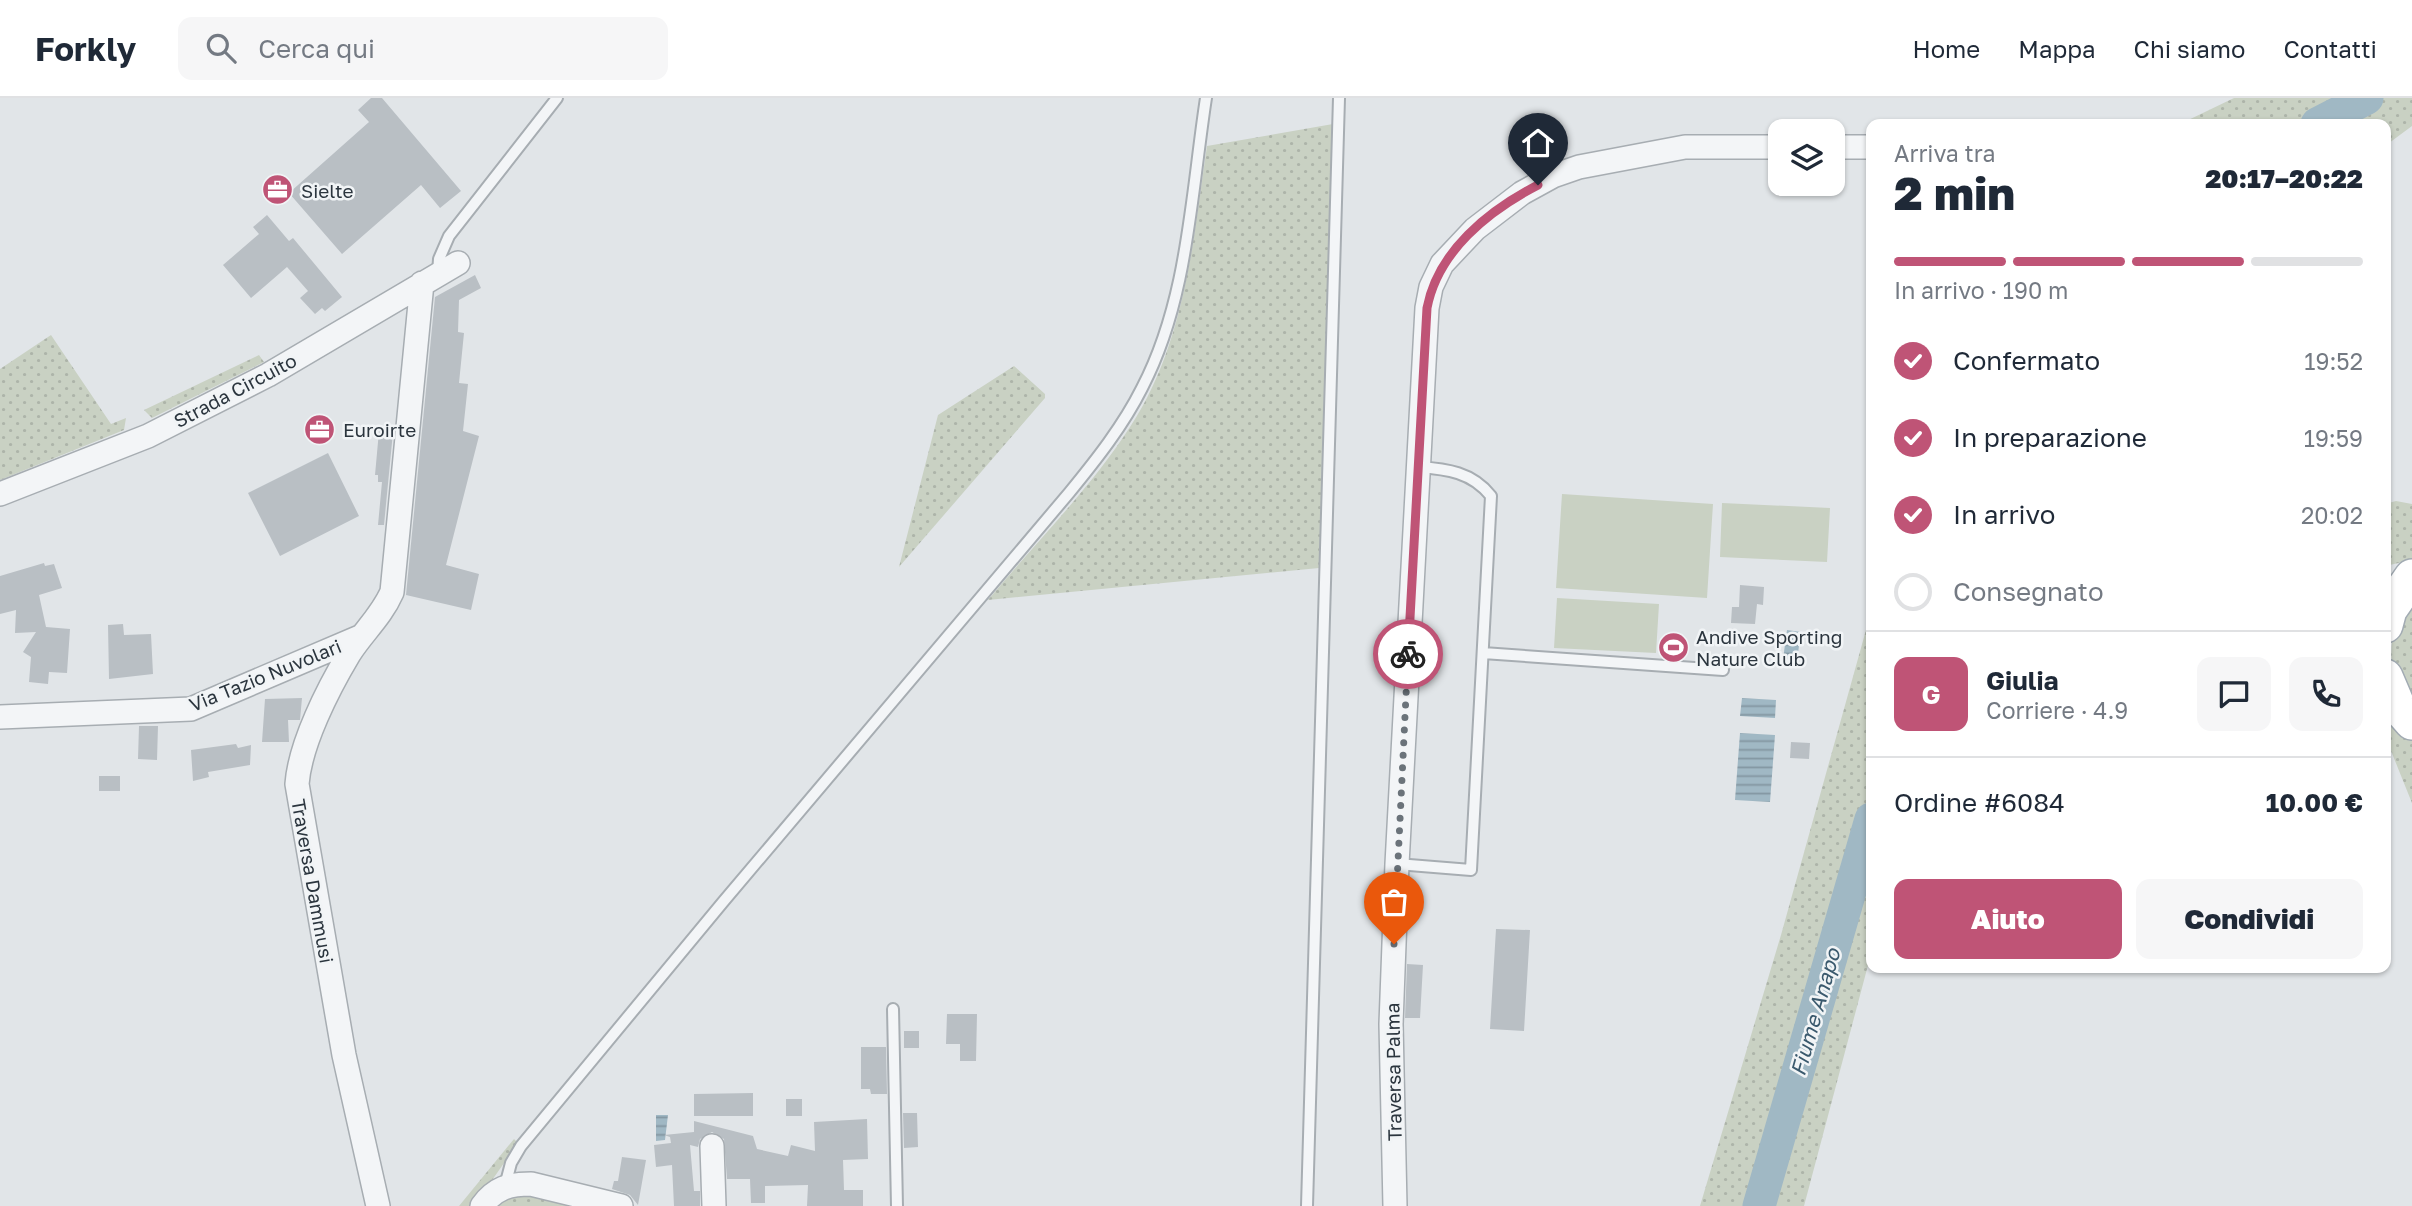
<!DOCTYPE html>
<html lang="it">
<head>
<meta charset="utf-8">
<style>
  body { margin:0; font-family:"Golos Text",sans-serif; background:#f6f6f7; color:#1f2937; height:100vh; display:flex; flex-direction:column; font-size:26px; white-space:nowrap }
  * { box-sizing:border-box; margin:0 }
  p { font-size:23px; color:#747a83 }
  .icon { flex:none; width:38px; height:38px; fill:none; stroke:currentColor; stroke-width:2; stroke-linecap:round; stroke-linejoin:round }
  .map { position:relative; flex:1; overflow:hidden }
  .drawer { position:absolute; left:1866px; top:21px; width:525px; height:854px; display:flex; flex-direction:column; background:#fff; border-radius:14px; box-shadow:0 2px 5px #0004 }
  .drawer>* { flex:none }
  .tools { position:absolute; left:1768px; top:21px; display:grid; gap:14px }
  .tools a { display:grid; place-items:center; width:77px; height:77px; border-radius:14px; background:#fff; box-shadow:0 2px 5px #0004; font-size:35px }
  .pin { position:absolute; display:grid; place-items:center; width:60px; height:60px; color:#fff; margin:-72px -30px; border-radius:50% 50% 50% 0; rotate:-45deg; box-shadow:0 0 7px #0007 }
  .pin .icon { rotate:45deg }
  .courier { position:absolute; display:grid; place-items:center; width:70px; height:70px; margin:-35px; border:5px solid #bf5476; border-radius:50%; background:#fff; color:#222; box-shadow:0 2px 9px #0007 }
  .head em { font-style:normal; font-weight:800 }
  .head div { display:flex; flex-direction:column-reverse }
  .head { display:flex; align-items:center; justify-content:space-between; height:119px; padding:0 28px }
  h1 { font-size:46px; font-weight:800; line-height:52px }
  .bar { display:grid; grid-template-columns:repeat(4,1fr); gap:10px 7px; align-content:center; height:84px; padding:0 28px }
  .bar i { height:9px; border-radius:5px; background:#e0e1e3 }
  .bar .current { background:#bf5476 }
  .bar p { grid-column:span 4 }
  .line { display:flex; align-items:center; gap:18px; padding:0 28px; border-top:2px solid #e0e1e3 }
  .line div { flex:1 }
  .round { display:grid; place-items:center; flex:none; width:74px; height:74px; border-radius:14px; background:#f6f6f7 }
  ol { padding:0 28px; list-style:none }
  li { display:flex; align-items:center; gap:21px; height:77px }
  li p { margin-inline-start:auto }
  li .icon { padding:7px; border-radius:50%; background:#bf5476; color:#fff; stroke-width:4 }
  li:last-child { color:#747a83 }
  li i { width:38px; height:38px; border:4px solid #e0e1e3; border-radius:50% }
  .cta { display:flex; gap:14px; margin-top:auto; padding:14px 28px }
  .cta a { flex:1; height:80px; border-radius:14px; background:#bf5476; color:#fff; font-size:28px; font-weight:800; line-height:80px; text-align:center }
  .cta a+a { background:#f6f6f7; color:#1f2937 }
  header { display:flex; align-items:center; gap:42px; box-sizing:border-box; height:98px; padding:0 35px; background:#fff; border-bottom:2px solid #e0e1e3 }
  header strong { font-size:33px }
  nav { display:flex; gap:38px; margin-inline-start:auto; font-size:24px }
  .search { width:490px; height:63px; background:#f6f6f7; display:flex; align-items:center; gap:18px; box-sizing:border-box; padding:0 24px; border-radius:14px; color:#747a83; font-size:26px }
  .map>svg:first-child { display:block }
</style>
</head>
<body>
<header>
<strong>Forkly</strong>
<div class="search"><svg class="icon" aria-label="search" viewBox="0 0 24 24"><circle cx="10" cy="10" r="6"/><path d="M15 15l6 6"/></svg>Cerca qui</div>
<nav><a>Home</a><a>Mappa</a><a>Chi siamo</a><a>Contatti</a></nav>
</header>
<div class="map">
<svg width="2412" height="1108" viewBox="0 0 2412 1108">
  <defs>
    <pattern id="grass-dots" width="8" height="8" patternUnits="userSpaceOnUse" patternTransform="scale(1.75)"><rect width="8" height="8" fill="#c9d1c3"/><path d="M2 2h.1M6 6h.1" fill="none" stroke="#adb4a9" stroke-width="1.8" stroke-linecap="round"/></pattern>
    <pattern id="water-rules" width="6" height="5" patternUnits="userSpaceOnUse" patternTransform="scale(1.75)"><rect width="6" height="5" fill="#a0b8c4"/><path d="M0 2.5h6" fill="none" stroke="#8396a1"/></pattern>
  </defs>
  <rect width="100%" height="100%" fill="#e1e5e8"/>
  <path fill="url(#grass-dots)" d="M2234,0H2412V28L2385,48V26H2180Z
    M1333,26L1319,470L988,502C1035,445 1090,391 1130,329C1185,246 1193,142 1207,48Z
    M51,237L111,326L126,320L124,332L0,382V271Z
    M259,257L264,264L152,320L144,312Z
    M1014,268L1045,296V300L899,469L938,317Z
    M2396,403L2412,406V462L2385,468V406Z
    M2412,492V610C2380,570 2389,533 2412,492Z
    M1871,514V856L1804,1108H1700L1781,837Z
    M2385,608L2412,638V705L2385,638Z
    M514,1041L518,1045L474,1108H459Z
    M521,1093L590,1108H492Z"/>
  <path fill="#c9d1c3" d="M1562,396L1713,406L1707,500L1556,490Z
    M1722,405L1830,410L1827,464L1720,459Z
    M1557,500L1659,506L1656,555L1554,550Z"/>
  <path fill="url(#water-rules)" d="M1787,532L1801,534L1797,562L1783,561Z
    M1742,600L1776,602L1775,620L1740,618Z
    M1740,635L1775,637L1770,704L1735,702Z
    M656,1017H668L665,1042L656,1043Z"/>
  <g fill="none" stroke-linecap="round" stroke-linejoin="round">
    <path stroke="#a0b8c4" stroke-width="33" d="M2317,26L2367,0
      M1759,1108L1871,721"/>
  </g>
  <path fill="#b9bfc4" d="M371,0H382L461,93L440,110L421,87L342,156L289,95L369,24L358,12Z
    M267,117L289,143L293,140L342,199L325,213L322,210L315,216L300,200L308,193L287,169L251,200L223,167L259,136L253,129Z
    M475,177L481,190L459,202L458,234L464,235L459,285L468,286L463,333L479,338L446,467L479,476L471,512L406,497L435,199Z
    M379,333L393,334L384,427H378L382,384H378V377H375Z
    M328,355L359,418L280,458L248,395Z
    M44,465L45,468L54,466L62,490L39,497L46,529L70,531L67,575L49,574L48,586L29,584L31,559L23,554L36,534L15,535L16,512L0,516V478Z
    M1740,487L1764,489L1763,507L1757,506L1755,526L1731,525L1732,509H1739Z
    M123,526L124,537L151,536L153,576L109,581L108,527Z
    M302,600L300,622H288L289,644H262L265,601Z
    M139,628H158L157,662L138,661Z
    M1791,644L1810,645L1809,661L1790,660Z
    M236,646L238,650L251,647L250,667L208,674L209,679L193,683L191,652Z
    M99,678H120V693H99Z
    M1496,831L1530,832L1524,933L1490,931Z
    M1407,866L1423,867L1420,920H1405Z
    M947,916H977L976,963H960V946H946Z
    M904,933H919V950H904Z
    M861,949H886L887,996H871L870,991H861Z
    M753,995V1018H694V996Z
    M786,1001H802V1018H786Z
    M903,1015H917L918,1049L904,1050Z
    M867,1021L868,1061L843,1062L844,1092H863V1108H807L808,1087L765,1088V1105H751L750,1081H727L724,1041L712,1034L700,1041L698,1049L690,1047L694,1093H700V1108H674L672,1067L656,1069L654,1047L671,1045L670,1039L664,1037L694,1034V1023L753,1038L757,1051L788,1058L791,1047L815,1053L814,1024Z
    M622,1059L646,1062L638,1107L630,1097L612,1091L614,1083H618Z"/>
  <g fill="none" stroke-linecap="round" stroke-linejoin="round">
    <defs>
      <path id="service" d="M438,176L439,161L449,138L557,0
        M1483,555L1723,572
        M1397,766L1471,772L1491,398C1472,374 1447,371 1418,369
        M893,911L897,1108
        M505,1088L511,1065L521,1048L723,804L1069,395C1096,362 1123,328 1142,290C1188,202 1191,97 1206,0
        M1307,1108L1339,0"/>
      <path id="minor" d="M1832,49H1871
        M0,396L148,338L268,277L458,165
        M0,619L191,611L362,538
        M712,1048L714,1108
        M378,1108L344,957L297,686C300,646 328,591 349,556C363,534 381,519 392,494L422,185
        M482,1108C495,1090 509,1086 531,1086L621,1108
        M1395,1108L1391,926L1397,766L1427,210L1431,189L1442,166L1475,131L1522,95L1553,78L1579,69L1685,49H1780"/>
      <path id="primary" d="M2385,527L2389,512L2412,479
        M2385,579L2397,607L2412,624"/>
    </defs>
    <use href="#service" stroke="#a7adb2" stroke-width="14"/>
    <use href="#minor" stroke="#a7adb2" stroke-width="26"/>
    <use href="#primary" stroke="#a2abb3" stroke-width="38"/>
    <use href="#service" stroke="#f3f5f7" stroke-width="10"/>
    <use href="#minor" stroke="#f3f5f7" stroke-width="23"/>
    <use href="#primary" stroke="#fff" stroke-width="35"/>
  </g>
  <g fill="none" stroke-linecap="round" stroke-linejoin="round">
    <path stroke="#6b737a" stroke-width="7" stroke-dasharray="0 12.6" d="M1394,846L1408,556"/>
    <path stroke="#bf5476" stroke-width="9" d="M1408,556L1427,210C1438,153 1488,113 1538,87"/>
  </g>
  <defs>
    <symbol id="office-disc" viewBox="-11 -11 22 22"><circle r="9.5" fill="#bf5476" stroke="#f1f4f6"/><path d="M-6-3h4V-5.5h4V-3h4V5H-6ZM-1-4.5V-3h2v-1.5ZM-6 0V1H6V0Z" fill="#fff"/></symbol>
    <symbol id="stadium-disc" viewBox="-11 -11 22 22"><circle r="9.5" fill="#bf5476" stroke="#f1f4f6"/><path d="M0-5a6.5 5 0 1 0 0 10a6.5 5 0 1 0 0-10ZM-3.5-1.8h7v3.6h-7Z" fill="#fff"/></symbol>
  </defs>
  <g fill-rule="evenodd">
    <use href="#office-disc" x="260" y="74" width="35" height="35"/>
    <use href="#office-disc" x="302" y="314" width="35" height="35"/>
    <use href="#stadium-disc" x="1656" y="532" width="35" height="35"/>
  </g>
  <g text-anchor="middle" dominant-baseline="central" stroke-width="5" stroke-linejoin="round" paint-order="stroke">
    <g font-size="19" fill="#2b353e" stroke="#f1f4f6" text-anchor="start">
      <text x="301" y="92">Sielte</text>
      <text x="343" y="331">Euroirte</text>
      <text x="1696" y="538">Andive Sporting<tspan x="1696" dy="22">Nature Club</tspan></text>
    </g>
    <g font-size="19" fill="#2b353e" stroke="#f1f4f6">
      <text transform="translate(235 292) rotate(-28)">Strada Circuito</text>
      <text transform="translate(265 577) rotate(-22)">Via Tazio Nuvolari</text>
      <text transform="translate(313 783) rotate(80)">Traversa Dammusi</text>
      <text transform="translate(1393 974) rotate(-91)">Traversa Palma</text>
    </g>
    <g font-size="21" font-style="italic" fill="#3a596d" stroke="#f1f4f6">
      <text transform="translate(1815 914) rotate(-74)">Fiume Anapo</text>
    </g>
  </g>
</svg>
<div class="tools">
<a><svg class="icon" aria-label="layers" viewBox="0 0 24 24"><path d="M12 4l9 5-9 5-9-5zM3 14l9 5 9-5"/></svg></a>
</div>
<div class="pin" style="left:1394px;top:846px;background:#ea580c"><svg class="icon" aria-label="bag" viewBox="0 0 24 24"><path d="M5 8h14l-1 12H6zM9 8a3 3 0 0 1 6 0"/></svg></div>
<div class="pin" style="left:1538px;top:87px;background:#1f2937"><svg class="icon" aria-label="home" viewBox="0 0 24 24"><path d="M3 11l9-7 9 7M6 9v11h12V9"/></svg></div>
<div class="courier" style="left:1408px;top:556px"><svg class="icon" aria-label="bike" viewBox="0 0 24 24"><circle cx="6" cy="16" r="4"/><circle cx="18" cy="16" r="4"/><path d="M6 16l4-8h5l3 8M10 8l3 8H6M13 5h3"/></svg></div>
<section class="drawer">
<div class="head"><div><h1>2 min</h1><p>Arriva tra</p></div><em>20:17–20:22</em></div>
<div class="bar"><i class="current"></i><i class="current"></i><i class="current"></i><i></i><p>In arrivo · 190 m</p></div>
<ol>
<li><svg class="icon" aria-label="check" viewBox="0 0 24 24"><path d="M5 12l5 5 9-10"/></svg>Confermato<p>19:52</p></li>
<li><svg class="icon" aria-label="check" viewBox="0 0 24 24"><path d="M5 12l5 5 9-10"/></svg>In preparazione<p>19:59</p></li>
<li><svg class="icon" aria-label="check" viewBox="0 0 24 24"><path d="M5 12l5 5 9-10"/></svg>In arrivo<p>20:02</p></li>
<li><i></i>Consegnato</li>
</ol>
<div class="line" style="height:126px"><b class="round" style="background:#bf5476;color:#fff">G</b><div><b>Giulia</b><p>Corriere · 4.9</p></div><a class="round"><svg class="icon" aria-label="chat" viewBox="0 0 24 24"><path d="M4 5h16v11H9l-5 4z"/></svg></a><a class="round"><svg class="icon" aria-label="phone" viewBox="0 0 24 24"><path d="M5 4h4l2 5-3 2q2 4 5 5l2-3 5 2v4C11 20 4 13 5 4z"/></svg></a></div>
<div class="line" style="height:91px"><div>Ordine #6084</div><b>10.00 €</b></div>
<div class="cta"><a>Aiuto</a><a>Condividi</a></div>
</section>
</div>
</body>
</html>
